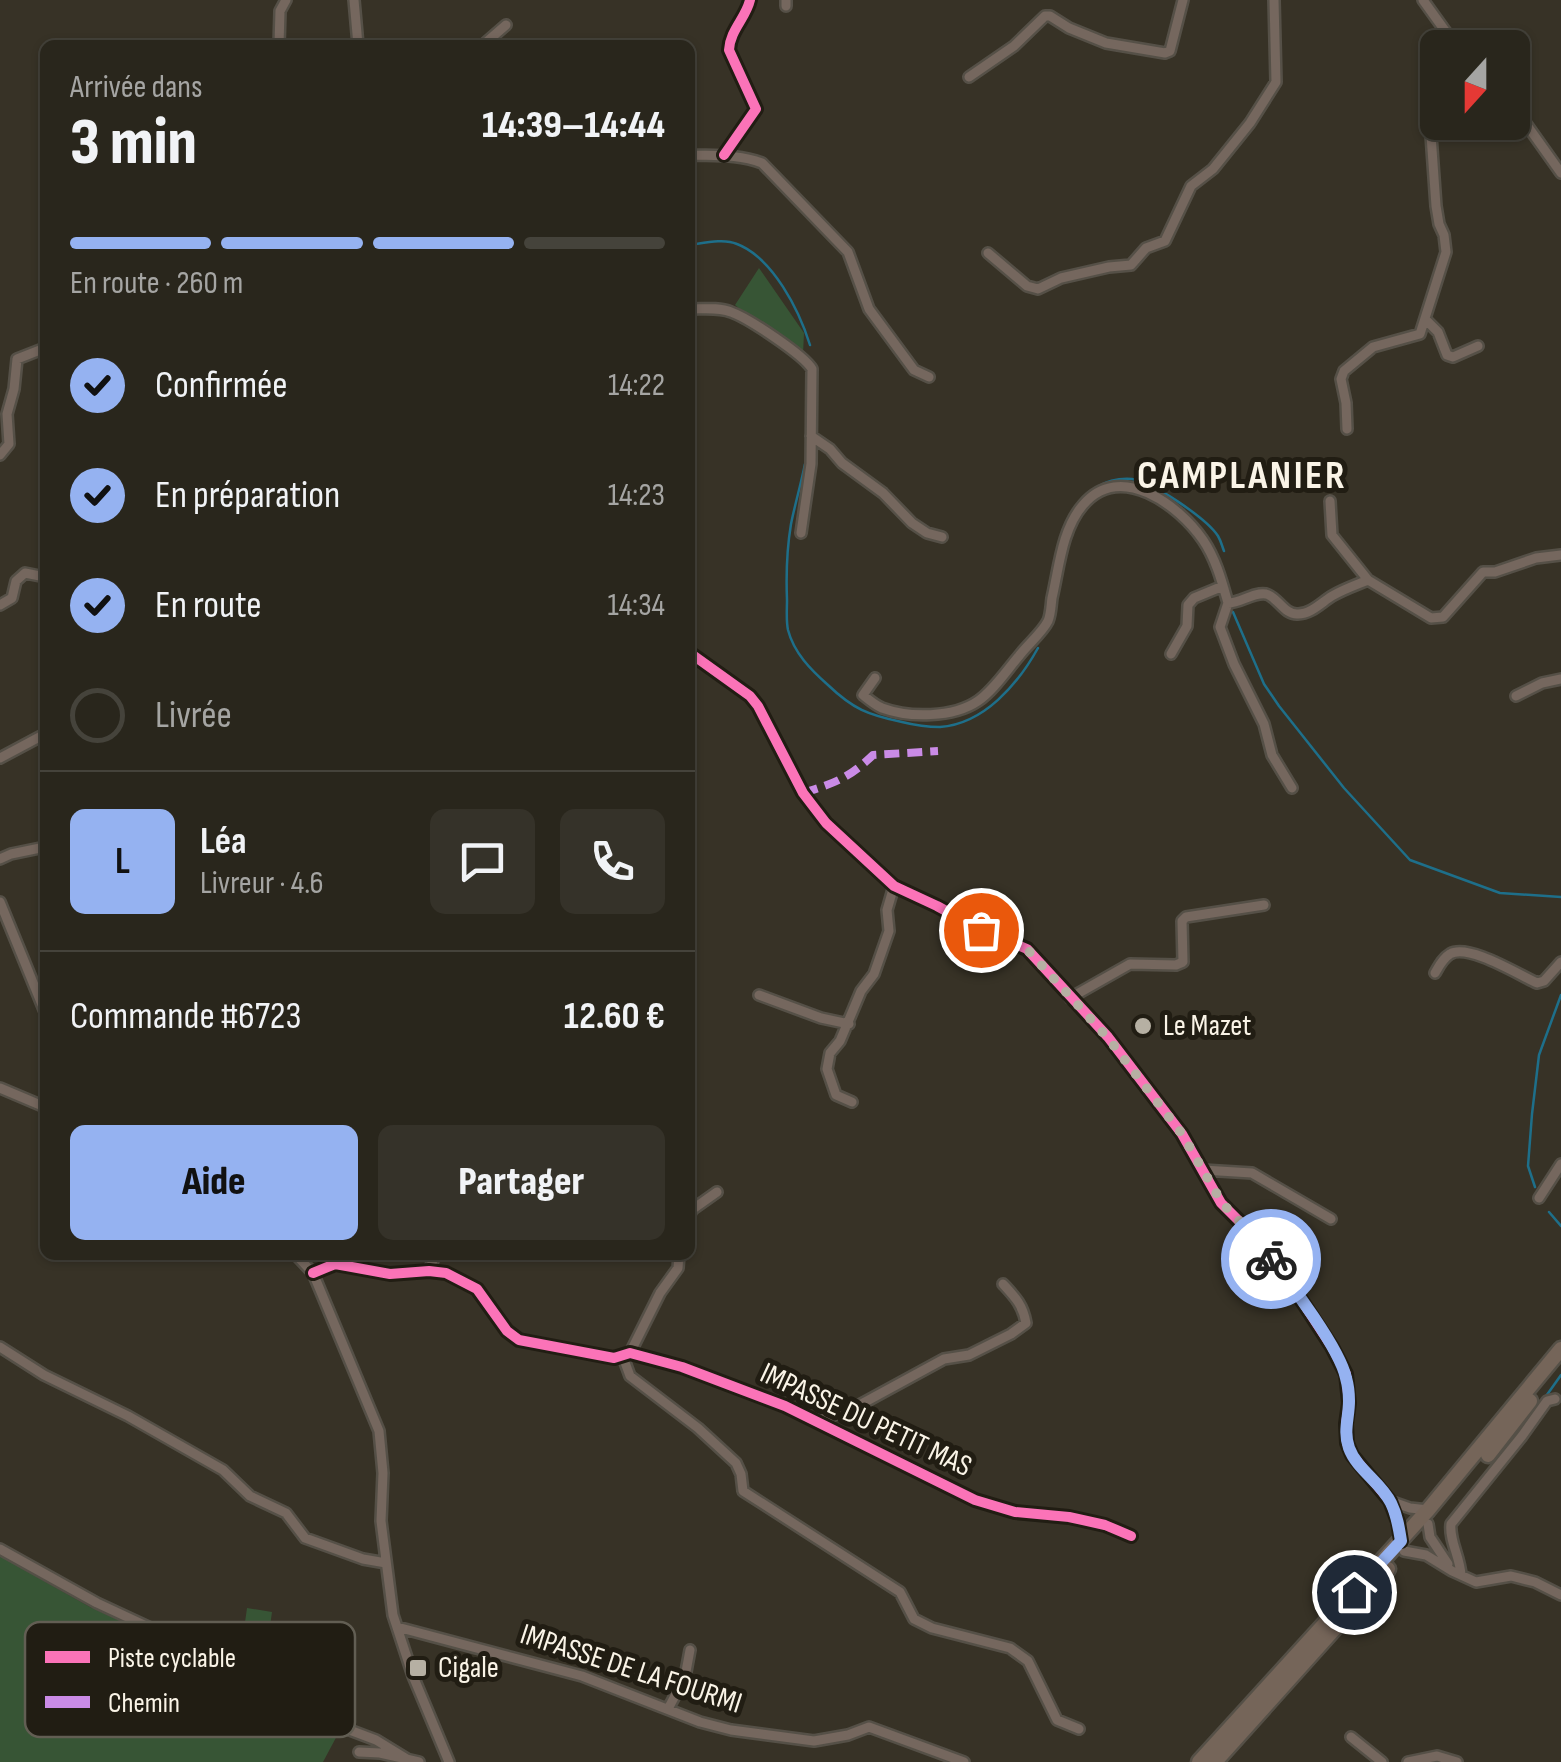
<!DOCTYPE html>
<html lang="fr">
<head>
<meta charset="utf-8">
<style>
  body { margin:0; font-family:"Sofia Sans Condensed",sans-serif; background:#353229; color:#f1f3f6; height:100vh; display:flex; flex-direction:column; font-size:38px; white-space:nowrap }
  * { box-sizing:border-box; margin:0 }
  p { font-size:32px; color:#a5a5a3 }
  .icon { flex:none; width:55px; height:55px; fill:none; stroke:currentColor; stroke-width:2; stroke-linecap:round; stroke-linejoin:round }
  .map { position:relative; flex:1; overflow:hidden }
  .drawer { position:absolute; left:40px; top:40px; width:655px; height:1220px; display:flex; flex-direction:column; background:#29261c; border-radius:15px; box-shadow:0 2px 8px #0004,0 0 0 2px #45433b }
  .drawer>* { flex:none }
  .needle { width:65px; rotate:201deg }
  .tools { position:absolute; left:1420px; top:30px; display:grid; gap:20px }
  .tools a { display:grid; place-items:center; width:110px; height:110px; border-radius:15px; background:#29261c; box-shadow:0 2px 8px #0004,0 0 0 2px #45433b; font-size:50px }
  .pin { position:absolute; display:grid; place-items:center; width:85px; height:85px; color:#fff; margin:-42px; border:5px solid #fff; border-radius:50%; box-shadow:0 2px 10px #0007 }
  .courier { position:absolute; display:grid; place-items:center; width:100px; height:100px; margin:-50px; border:8px solid #95b2f1; border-radius:50%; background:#fff; color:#222; box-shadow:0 2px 12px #0007 }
  .head em { font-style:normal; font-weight:800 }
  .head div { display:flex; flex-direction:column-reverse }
  .head { display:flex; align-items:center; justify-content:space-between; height:170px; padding:0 30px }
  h1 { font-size:65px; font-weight:800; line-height:75px }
  .bar { display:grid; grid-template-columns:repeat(4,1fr); gap:15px 10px; align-content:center; height:120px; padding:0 30px }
  .bar i { height:12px; border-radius:8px; background:#45433b }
  .bar .active { background:#95b2f1 }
  .bar p { grid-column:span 4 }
  .line { display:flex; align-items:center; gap:25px; padding:0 30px; border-top:2px solid #45433b }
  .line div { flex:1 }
  .round { display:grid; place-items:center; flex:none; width:105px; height:105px; border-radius:15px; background:#353229 }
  ol { padding:0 30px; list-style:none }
  li { display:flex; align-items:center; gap:30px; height:110px }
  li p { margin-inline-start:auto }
  li .icon { padding:10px; border-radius:50%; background:#95b2f1; color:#111; stroke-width:4 }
  li:last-child { color:#a5a5a3 }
  li i { width:55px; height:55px; border:5px solid #45433b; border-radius:50% }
  .action { display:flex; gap:20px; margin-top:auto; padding:20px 30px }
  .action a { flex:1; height:115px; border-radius:15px; background:#95b2f1; color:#111; font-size:40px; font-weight:800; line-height:115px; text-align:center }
  .action a+a { background:#353229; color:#f1f3f6 }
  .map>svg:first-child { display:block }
</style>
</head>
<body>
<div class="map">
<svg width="1561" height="1762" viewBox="0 0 1561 1762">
  <rect width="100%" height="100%" fill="#373226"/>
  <path fill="#375535" d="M759,268L804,333L803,354L764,329L735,305Z
    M0,1556L90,1607L178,1647L290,1712L339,1732L323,1762H0Z
    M247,1608L272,1612L265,1662L240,1658Z"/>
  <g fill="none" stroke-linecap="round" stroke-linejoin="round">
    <path stroke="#1e6f8a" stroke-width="2.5" d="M690,245C704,243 724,238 737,244C773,258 799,310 810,345
      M805,464C801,484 795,504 791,524C787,548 786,575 787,600C787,610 786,621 788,630C794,653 811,670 828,685C853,709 868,715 902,722C914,725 928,727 940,727C984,724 1018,684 1038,648
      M1073,513C1083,491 1107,477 1132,479C1152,481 1207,519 1218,536C1221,541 1222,546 1224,551
      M1048,595L1056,557
      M1233,612L1264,684L1279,706L1344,788L1410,860L1500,893L1561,897
      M1535,1187L1528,1166L1532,1114L1539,1055L1561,995
      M1549,1212L1561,1226
      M1544,1399L1561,1375"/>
    <defs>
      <path id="minor" d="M354,0L358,45
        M786,0V6
        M1423,0L1446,32L1460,48
        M279,45L280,11L286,0
        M483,45L506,25
        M969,77L1014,46L1045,16H1050L1069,28L1106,43L1165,53L1170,51L1183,0
        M1512,104L1561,173
        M690,155C715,156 738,154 762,163L848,252L869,309L914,370L929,377
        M988,253L1027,286L1038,289L1061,278L1109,267L1131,265L1146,248L1165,241L1191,186L1213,169L1250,123L1276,82L1274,0
        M690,309C703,309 719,307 731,312C748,318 804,355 812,369L811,464L801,533
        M1426,320L1438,332L1447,355L1453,357L1478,346
        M1347,429L1346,403L1341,379L1344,371L1373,347L1420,334L1446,252L1444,235L1439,224L1436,206L1431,135L1438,60
        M811,436L830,449L842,463L883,493L912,523L927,533L942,537
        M0,455L9,444L7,414L14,389L17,359L45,348
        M1330,501L1332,535L1368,580L1431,618L1443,617L1483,572H1495L1536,558L1561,555
        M1228,603L1220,627L1234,664L1264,724L1272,755L1292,788
        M0,605L12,598L16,581L25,573L45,577
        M690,653L750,696L758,706L803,793L826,823L894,886L937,906L981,930L1027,949L1108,1037L1182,1134L1221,1203L1245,1227L1289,1281L1332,1347L1346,1374L1349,1403L1346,1424L1347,1443L1352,1455L1390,1501L1398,1522L1401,1541
        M1171,654L1187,626L1188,605L1194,598L1223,586
        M875,678L863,695C868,699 875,705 882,708C909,718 953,718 978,701C993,691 1007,670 1019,656C1027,645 1042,633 1048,621C1051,614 1051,605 1052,598C1059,568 1062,529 1083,505C1120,461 1179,505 1203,540C1216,559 1222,582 1228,603C1241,603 1253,592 1266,594C1278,597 1284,615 1298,614C1311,614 1322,602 1332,596C1344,589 1356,585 1368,580
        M1516,696L1542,683L1561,679
        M0,758L45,734
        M0,859L11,854L45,847
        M0,902L45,1012
        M1435,973C1439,966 1443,958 1450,954C1468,943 1519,975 1537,983L1544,981L1561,962
        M759,995L821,1018L849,1024
        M1070,998L1130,964L1176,965L1183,962L1182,921L1186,917L1264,905
        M0,1088L45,1107
        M852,1102L836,1095L827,1069L830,1053L840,1041L861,991L874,974L889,931L887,910L894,886
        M1203,1170L1252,1173L1331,1219
        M1539,1198L1561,1164
        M690,1214L693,1209L717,1192
        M296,1255L313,1273L379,1431L383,1473L381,1521L393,1615L413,1676L449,1762
        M429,1271L435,1255
        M313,1273L335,1264L390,1274L429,1271L446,1273L477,1289L507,1331L519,1340L614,1358L630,1353L682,1367L785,1406L975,1500L1015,1512L1069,1517L1105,1525L1131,1536
        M0,1347L44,1375L128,1416L223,1470L250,1496L286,1513L305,1538L363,1559L386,1563
        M630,1353L660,1293L678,1268L679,1255
        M623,1357L630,1376L698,1428L736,1463L741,1474L743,1491L900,1592L914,1619L932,1628L1010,1648L1028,1661L1057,1720L1079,1729
        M817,1421L854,1408L944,1359L969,1355L1011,1334L1026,1323C1023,1305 1015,1297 1003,1284
        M1390,1501L1410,1508L1428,1510
        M1428,1524L1430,1537L1448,1564
        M0,1549L97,1603L185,1644L294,1709L376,1740L407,1759
        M1404,1551L1426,1555L1452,1571L1476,1582L1511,1576L1535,1582L1561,1595
        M1461,1575C1460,1557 1449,1540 1451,1524L1522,1436L1547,1401L1555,1399
        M397,1627L582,1676L700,1722L731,1730L814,1741L848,1735L869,1727L964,1762
        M668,1709L685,1677L690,1650
        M1351,1737L1382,1762
        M359,1752L380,1753L419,1762
        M1408,1762L1437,1756L1457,1762"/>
      <path id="primary" d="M1488,1455L1530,1401
        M1199,1762L1428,1510L1561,1349
        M1215,1762L1388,1569"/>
    </defs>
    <use href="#minor" stroke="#555047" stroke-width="14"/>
    <use href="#primary" stroke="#555047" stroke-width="19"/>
    <use href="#minor" stroke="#75675e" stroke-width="9"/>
    <use href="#primary" stroke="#756559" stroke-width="14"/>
    <path stroke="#ca8be6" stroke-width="8" stroke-dasharray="15 8" stroke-linecap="butt" d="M803,793C835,783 849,778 873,755L938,751"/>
    <defs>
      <path id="cycleway" d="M724,155L756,109L729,50C730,30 746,18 750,0
        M690,653L750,696L758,706L803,793L826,823L894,886L937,906L981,930L1027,949L1108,1037L1182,1134L1221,1203L1245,1227L1289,1281L1332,1347L1346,1374L1349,1403L1346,1424L1347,1443L1352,1455L1390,1501L1398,1522L1401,1541
        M313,1273L335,1264L390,1274L429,1271L446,1273L477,1289L507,1331L519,1340L614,1358L630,1353L682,1367L785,1406L975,1500L1015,1512L1069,1517L1105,1525L1131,1536"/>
    </defs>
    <use href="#cycleway" stroke="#211d13" stroke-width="16"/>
    <use href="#cycleway" stroke="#fb73b8" stroke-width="10"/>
  </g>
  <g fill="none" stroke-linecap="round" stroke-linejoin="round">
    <path stroke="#b6b0a3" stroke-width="10" stroke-dasharray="0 18" d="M981,930L1026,948L1108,1038L1182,1134L1222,1203L1245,1227L1271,1259"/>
    <path stroke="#95b2f1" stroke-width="12" d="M1271,1259C1291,1284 1340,1349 1346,1378C1348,1385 1349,1394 1349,1401C1349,1418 1343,1431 1349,1448C1357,1470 1381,1482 1391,1503C1397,1515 1399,1528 1401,1541L1354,1592"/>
  </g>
  <g fill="#b6b0a3" stroke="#211d13" stroke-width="4">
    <circle cx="1143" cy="1026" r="10"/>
    <rect x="408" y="1658" width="20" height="20" rx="5"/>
  </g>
  <g text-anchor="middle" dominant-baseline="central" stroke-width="10" stroke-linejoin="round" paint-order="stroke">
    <g font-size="30" fill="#faf4e7" stroke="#211d13" text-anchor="start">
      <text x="1163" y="1026">Le Mazet</text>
      <text x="438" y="1668">Cigale</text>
    </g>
    <g font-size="30" fill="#faf4e7" stroke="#211d13">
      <text transform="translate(866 1420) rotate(25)">IMPASSE DU PETIT MAS</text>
      <text transform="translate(631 1669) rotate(18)">IMPASSE DE LA FOURMI</text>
    </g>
    <g font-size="40" font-weight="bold" letter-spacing="2.5" fill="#faf4e7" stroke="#211d13">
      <text x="1242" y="476">CAMPLANIER</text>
    </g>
  </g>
  <rect x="25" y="1622" width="330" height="115" rx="15" fill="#211d13" stroke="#625e53" stroke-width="2.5"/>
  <rect x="45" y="1651" width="45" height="12" fill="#fb73b8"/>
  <rect x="45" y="1696" width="45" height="12" fill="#ca8be6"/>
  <g font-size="28" fill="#faf4e7">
    <text x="108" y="1667">Piste cyclable</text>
    <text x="108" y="1712">Chemin</text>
  </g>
</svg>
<div class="tools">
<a><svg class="needle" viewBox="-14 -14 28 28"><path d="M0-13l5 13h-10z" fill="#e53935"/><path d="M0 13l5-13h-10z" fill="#a5a5a3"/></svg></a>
</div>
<div class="pin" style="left:981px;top:930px;background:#ea580c"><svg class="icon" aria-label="bag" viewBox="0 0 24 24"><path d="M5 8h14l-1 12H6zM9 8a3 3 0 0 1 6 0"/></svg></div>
<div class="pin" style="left:1354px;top:1592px;background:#1f2937"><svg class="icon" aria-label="home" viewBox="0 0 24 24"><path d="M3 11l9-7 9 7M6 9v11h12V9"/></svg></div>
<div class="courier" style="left:1271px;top:1259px"><svg class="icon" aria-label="bike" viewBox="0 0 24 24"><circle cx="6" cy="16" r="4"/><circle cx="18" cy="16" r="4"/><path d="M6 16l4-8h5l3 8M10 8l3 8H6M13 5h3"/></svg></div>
<section class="drawer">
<div class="head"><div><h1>3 min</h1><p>Arrivée dans</p></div><em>14:39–14:44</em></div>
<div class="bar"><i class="active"></i><i class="active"></i><i class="active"></i><i></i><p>En route · 260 m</p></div>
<ol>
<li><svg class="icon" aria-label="check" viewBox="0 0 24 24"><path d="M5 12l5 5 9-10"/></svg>Confirmée<p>14:22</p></li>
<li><svg class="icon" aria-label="check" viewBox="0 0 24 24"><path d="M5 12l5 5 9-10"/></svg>En préparation<p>14:23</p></li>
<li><svg class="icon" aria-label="check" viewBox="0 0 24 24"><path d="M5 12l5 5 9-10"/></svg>En route<p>14:34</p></li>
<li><i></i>Livrée</li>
</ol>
<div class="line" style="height:180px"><b class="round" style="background:#95b2f1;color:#111">L</b><div><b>Léa</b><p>Livreur · 4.6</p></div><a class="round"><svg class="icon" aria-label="chat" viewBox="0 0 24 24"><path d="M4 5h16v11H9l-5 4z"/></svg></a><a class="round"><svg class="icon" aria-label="phone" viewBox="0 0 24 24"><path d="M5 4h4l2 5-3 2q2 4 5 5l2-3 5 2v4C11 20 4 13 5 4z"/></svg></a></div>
<div class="line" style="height:130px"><div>Commande #6723</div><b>12.60 €</b></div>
<div class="action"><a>Aide</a><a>Partager</a></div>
</section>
</div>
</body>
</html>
